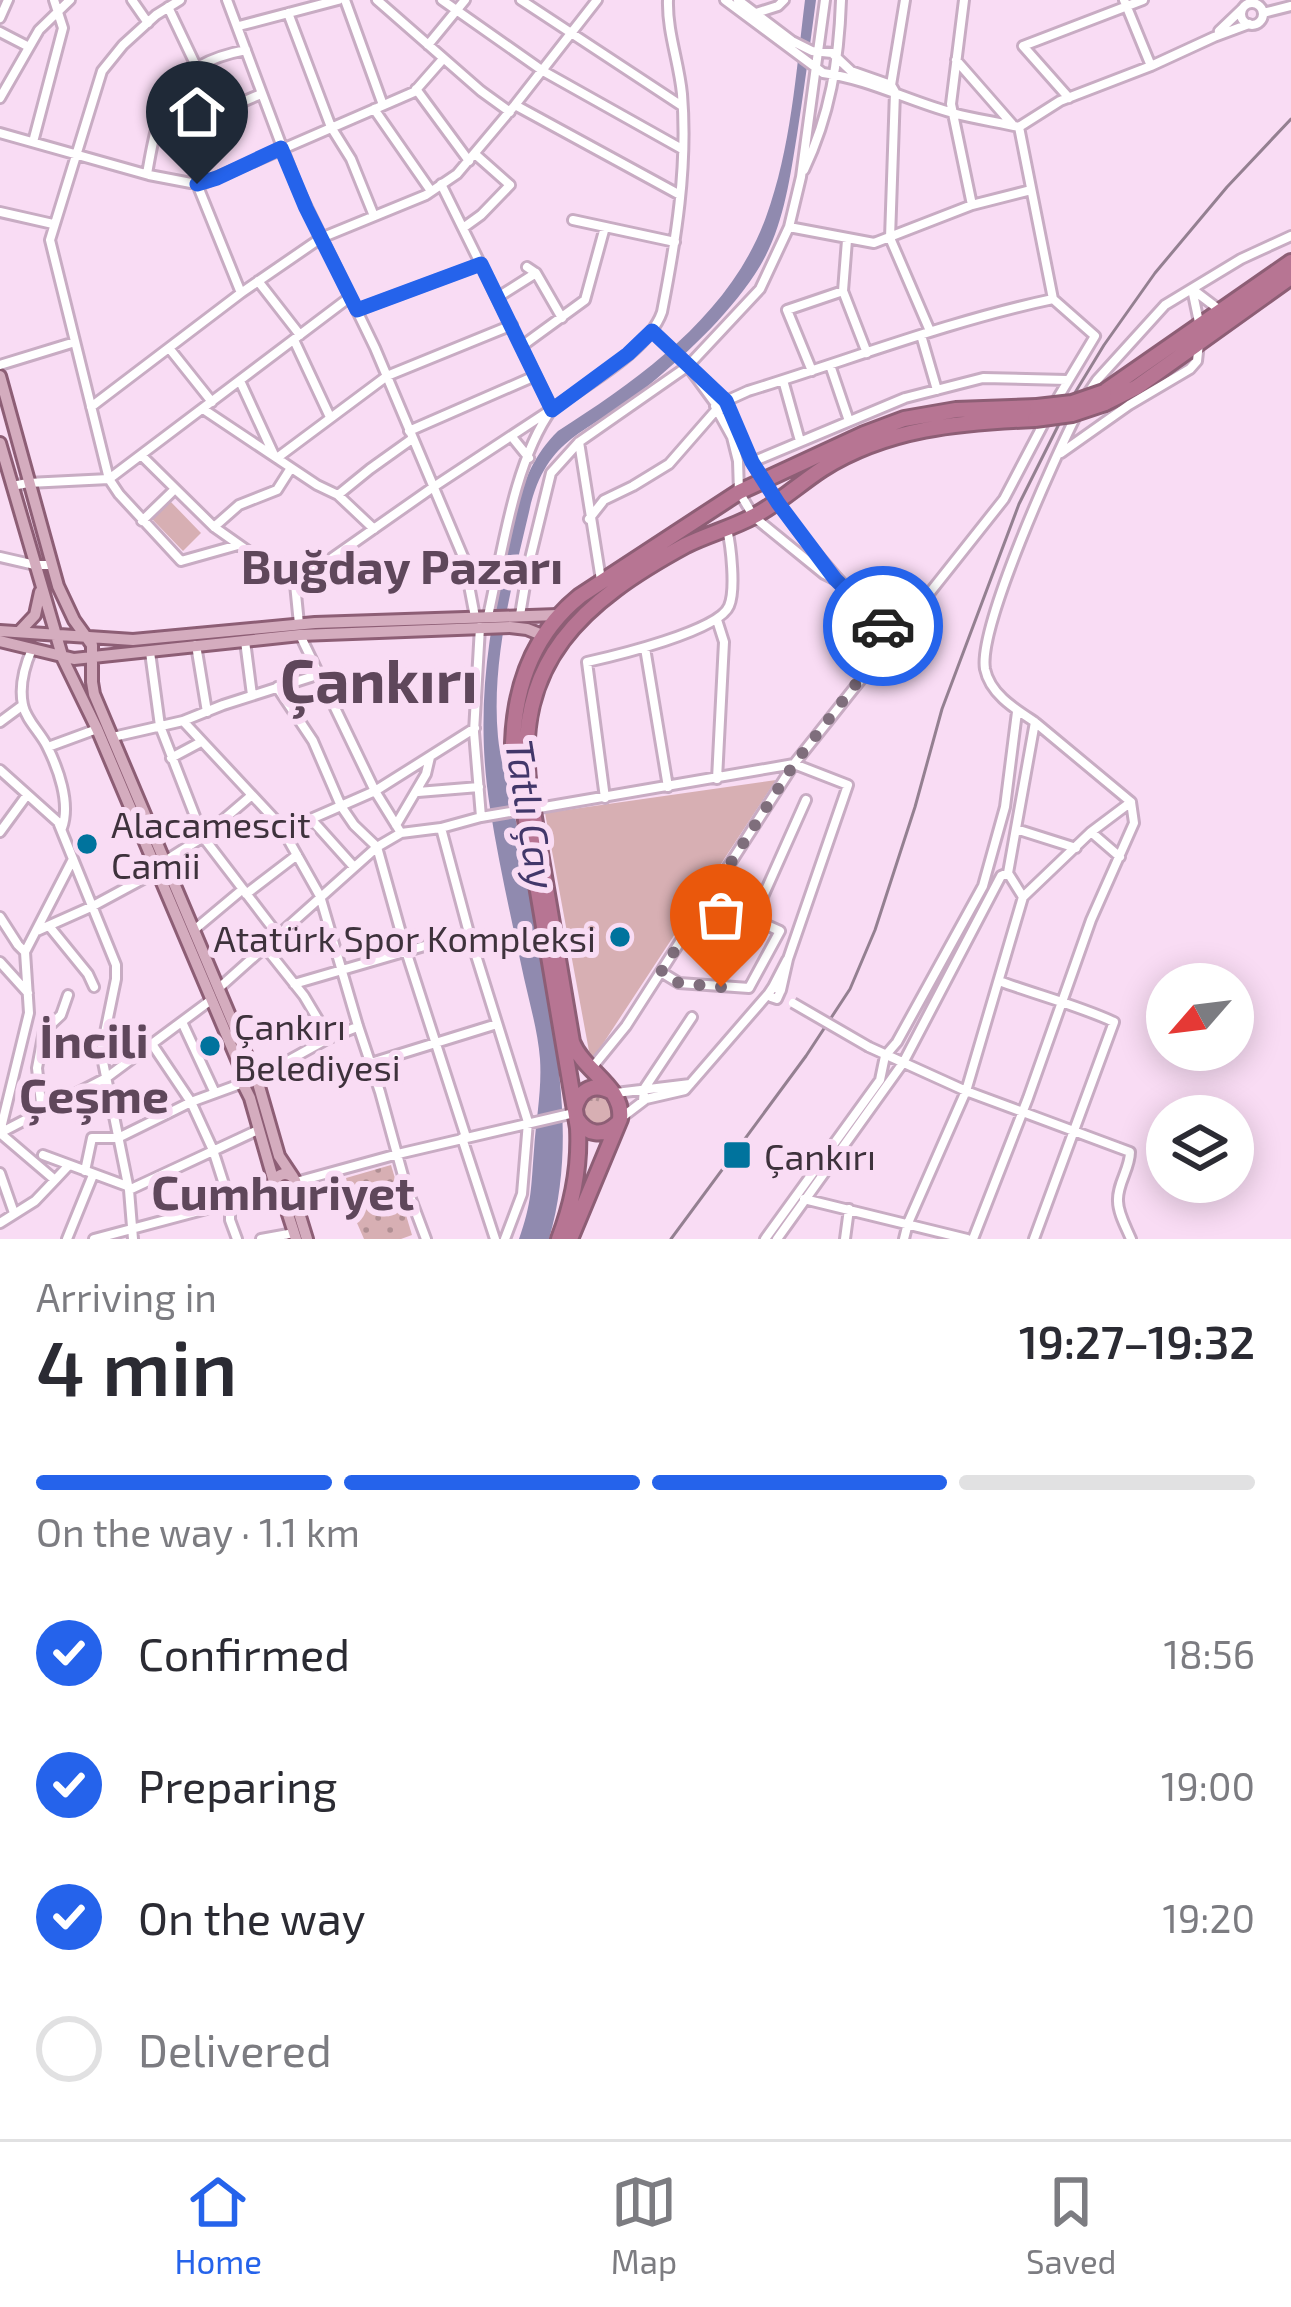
<!DOCTYPE html>
<html lang="en">
<head>
<meta charset="utf-8">
<style>
  body { margin:0; font-family:"Exo 2",sans-serif; background:#f2f2f3; color:#2b2b33; height:100vh; display:flex; flex-direction:column; font-size:45px; white-space:nowrap }
  * { box-sizing:border-box; margin:0 }
  p { font-size:39px; color:#7c7c81 }
  .icon { flex:none; width:66px; height:66px; fill:none; stroke:currentColor; stroke-width:2; stroke-linecap:round; stroke-linejoin:round }
  .map { position:relative; height:1239px; overflow:hidden }
  .panel { display:flex; flex-direction:column; background:#fff; flex:1 }
  .panel>* { flex:none }
  .needle { width:78px; rotate:242deg }
  .buttons { position:absolute; left:1146px; top:963px; display:grid; gap:24px }
  .buttons a { display:grid; place-items:center; width:108px; height:108px; border-radius:50%; background:#fff; box-shadow:0 6px 30px #0003; font-size:60px }
  .pin { position:absolute; display:grid; place-items:center; width:102px; height:102px; color:#fff; margin:-123px -51px; border-radius:50% 50% 50% 0; rotate:-45deg; box-shadow:0 0 12px #0007 }
  .pin .icon { rotate:45deg }
  .courier { position:absolute; display:grid; place-items:center; width:120px; height:120px; margin:-60px; border:9px solid #2563eb; border-radius:50%; background:#fff; color:#222; box-shadow:0 3px 15px #0007 }
  .headline em { font-style:normal; font-weight:600 }
  .headline div { display:flex; flex-direction:column-reverse }
  .headline { display:flex; align-items:center; justify-content:space-between; height:204px; padding:0 36px }
  h1 { font-size:78px; font-weight:600; line-height:90px }
  .bar { display:grid; grid-template-columns:repeat(4,1fr); gap:18px 12px; align-content:center; height:144px; padding:0 36px }
  .bar i { height:15px; border-radius:9px; background:#e1e1e2 }
  .bar .selected { background:#2563eb }
  .bar p { grid-column:span 4 }
  ol { padding:0 36px; list-style:none }
  li { display:flex; align-items:center; gap:36px; height:132px }
  li p { margin-inline-start:auto }
  li .icon { padding:12px; border-radius:50%; background:#2563eb; color:#fff; stroke-width:4 }
  li:last-child { color:#7c7c81 }
  li i { width:66px; height:66px; border:6px solid #e1e1e2; border-radius:50% }
  .tabs { display:flex; justify-content:space-around; align-items:center; height:168px; border-top:3px solid #e1e1e2; background:#fff; font-size:33px; color:#7c7c81 }
  .tabs a { display:grid; justify-items:center; gap:6px }
  .tabs .selected { color:#2563eb }
  .map>svg:first-child { display:block }
</style>
</head>
<body>
<div class="map">
<svg width="1291" height="1239" viewBox="0 0 1291 1239">
  <defs>
    <pattern id="grass-tufts" width="24" height="20" patternUnits="userSpaceOnUse" patternTransform="scale(3)"><rect width="24" height="20" fill="#d7afb3"/><path d="M3 7l-1-3M5 7V3M7 7l1-3M15 17l-1-3M17 17v-4M19 17l1-3" fill="none" stroke="#b08f93"/></pattern>
    <pattern id="park-dots" width="8" height="8" patternUnits="userSpaceOnUse" patternTransform="scale(3)"><rect width="8" height="8" fill="#d7afb3"/><path d="M2 2h.1M6 6h.1" fill="none" stroke="#b08f93" stroke-width="1.8" stroke-linecap="round"/></pattern>
  </defs>
  <rect width="100%" height="100%" fill="#f9dcf4"/>
  <path fill="url(#grass-tufts)" d="M583 1110a15 15 0 1 1 30 0a15 15 0 1 1-30 0Z"/>
  <path fill="url(#park-dots)" d="M391,1165L412,1235L401,1239H364L357,1223L346,1178Z"/>
  <path fill="#d7afb3" d="M170,501L201,533L183,551L152,519Z
    M776,780L591,1062L545,813Z"/>
  <path fill="#908aaf" d="M805,0H816C810,45 804,90 797,135C789,183 783,232 755,274C726,318 683,357 642,391C588,434 546,435 529,512C512,584 491,663 498,737C501,767 511,796 517,826C526,870 533,915 541,960C558,1053 576,1146 549,1239H519C532,1203 531,1187 534,1150C536,1119 542,1090 540,1059C538,1032 530,1005 524,978C512,922 499,865 490,808C476,719 486,642 506,555C516,509 523,465 558,431C641,378 731,314 766,217C791,149 796,72 805,0Z"/>
  <g fill="none" stroke-linecap="round" stroke-linejoin="round">
    <defs>
      <path id="minor" d="M132,0L148,23
        M180,0L156,15L123,45L102,71L50,240L109,479L119,494L181,561L238,545
        M227,0L297,187L375,348L464,559L475,617
        M345,0L383,105
        M377,0L481,91L510,112
        M442,0L543,71L682,149
        M521,0L682,106
        M725,0L823,73C868,79 909,101 953,113C974,119 997,122 1019,127L1053,299L1095,336L1053,406
        M738,0L792,41L812,51L832,53L851,71L891,85
        M905,0L891,85L895,92L890,238L930,331
        M964,0L951,104L972,205
        M1124,0L1151,66
        M1241 14a11 11 0 1 1 22 0a11 11 0 1 1-22 0Z
        M168,7L197,68
        M288,13L331,127L351,159L374,216
        M756,13L778,6L784,0
        M1263,13L1291,6
        M0,18L8,0
        M239,26L338,0
        M1219,31L1242,9
        M0,32L29,47
        M428,45L465,0
        M956,60L1012,124
        M416,89L469,161
        M0,98L39,30L70,0
        M1069,98L1023,46L1143,0
        M515,105L680,195
        M374,109L431,191
        M161,110L226,109L261,94
        M1019,127L1060,101L1151,66L1214,37L1249,24
        M0,133L149,175L191,183H204L414,92L443,59
        M33,142L63,28L54,0
        M804,170C830,115 839,61 841,0
        M147,174C159,103 169,65 246,50
        M197,184L241,293
        M0,212L53,224
        M573,220L675,242
        M789,227L874,243L972,205L1031,190
        M463,228L481,215L510,185L475,154
        M527,267L536,273L562,318
        M258,281L300,335
        M1192,289L1200,327
        M1192,289L1221,311
        M843,291L847,240
        M498,297L536,273
        M357,310L481,264
        M652,331L685,362L715,403
        M921,335L937,390
        M294,340L330,417
        M522,346L585,300L605,227
        M169,348L212,402
        M0,365L75,342
        M830,365L849,421
        M812,371L787,310L843,291L867,353
        M699,377L722,399
        M783,380L800,441
        M240,381L274,455
        M1087,395L1097,380L1165,305L1241,259L1291,236
        M726,401L748,391C849,360 949,321 1053,299
        M91,407L241,293L321,238L426,195L457,174L515,105L597,0
        M727,407C736,427 744,449 755,467C793,531 841,585 893,636
        M203,409L317,485L338,495L374,529
        M719,411L727,407L724,399L718,400L715,406L732,437L738,461L739,492L754,517L824,574L834,579
        M409,431L535,376
        M512,437L529,458
        M579,442L601,580
        M1061,453L1129,405L1190,369L1197,361L1199,343
        M141,455L214,527L295,584
        M277,458L387,376L512,325
        M752,462L905,398L983,378L1067,380
        M12,486L28,483L109,479L350,297
        M338,495L370,469L412,439
        M589,519L604,500L633,486L669,464L717,409
        M142,521L175,489
        M214,527L239,505L277,490L291,468
        M0,557L35,565H51
        M520,615L528,567L551,473L579,442L688,366L760,289L789,227L801,177L825,0
        M488,616C502,554 514,461 552,409C585,385 648,352 662,312C676,240 688,167 682,94C679,62 667,32 668,0
        M299,624L295,584L432,488L552,409L441,184
        M480,627L474,732L481,817
        M300,635L375,791L401,833
        M245,641L252,695
        M196,645L207,712
        M645,648L668,787
        M32,649C25,665 19,686 23,705C26,720 40,732 47,746C58,768 71,803 62,828
        M150,652L160,726L203,837L278,935
        M277,687L313,741L341,806L354,825L377,847L406,951L466,1137
        M183,721L280,825L320,896L358,1026L380,1092L405,1183L426,1239
        M0,722L23,705
        M113,737L183,721L223,705L317,675
        M48,747L97,729
        M171,758L201,742
        M0,770L58,822L116,965V979L101,1052L129,1190L133,1239
        M717,779L724,642L717,620
        M418,792L479,787
        M605,798L587,662C614,656 719,631 729,606C736,590 731,546 727,529
        M533,809L794,764L848,785L788,959L781,990
        M311,819L354,867
        M396,825L426,774L430,757
        M441,828L469,933L528,1122L522,1194L505,1239
        M1016,829L1076,848
        M0,832L27,795
        M1091,832L1120,857
        M286,836L311,819L375,791L475,728
        M165,861L203,837L252,795
        M246,894L297,855
        M1023,897L1091,832L1131,802
        M708,899L756,911
        M0,917L18,945L25,952L29,1013L0,1132
        M49,926L88,974L94,987
        M39,930L93,906L156,872
        M194,930L243,889
        M265,947L304,996L329,1038
        M25,952L73,859
        M0,962L28,993
        M661,972L679,983L749,988L780,931L753,919L806,800
        M999,981C1037,995 1077,1005 1114,1022L1034,1239
        M294,984L469,933
        M773,987L781,990L777,999L771,997L769,993Z
        M773,987L787,960
        M219,988L377,847L401,833L441,828L481,817L522,810
        M182,1022L215,1093
        M152,1044L191,1102L213,1150L230,1203V1220L237,1239
        M869,1047L966,1091L1130,1152C1130,1169 1117,1184 1118,1201C1118,1213 1126,1227 1131,1239
        M371,1063L497,1024
        M591,1069L626,1026L794,764L1004,499L1046,419
        M257,1078L329,1038L357,1027
        M616,1093L690,1084
        M643,1101L644,1089L692,1017
        M42,1112L37,1068L44,1031L61,1015L68,995
        M621,1118L646,1099L685,1090L769,993
        M0,1133L106,1078L211,1000
        M0,1133L55,1180L69,1165
        M462,1138L495,1239
        M43,1155L127,1186
        M85,1171L92,1138H118L191,1102L243,1083
        M0,1173L14,1213
        M296,1182L398,1154L574,1113
        M129,1190L258,1130
        M804,1199L967,1239
        M0,1223L35,1201L55,1180
        M67,1239L93,1175
        M94,1239L274,1191
        M261,1239L294,1233
        M765,1239L880,1080L885,1056L897,1042L983,886L1005,807L1017,712
        M777,1239L903,1063L1001,876L1008,873
        M845,1239L849,1209
        M904,1239L908,1223L966,1091L1023,897L1008,873L1035,722C1015,709 990,694 985,669C978,627 1055,457 1077,414
        M973,1239L1028,1098L1091,920L1134,823L1131,802L1036,723"/>
      <path id="major" d="M0,376L58,586L74,620L92,645V682L94,694L255,1075
        M0,443L63,659L97,729L241,1069L243,1081
        M0,631L133,640L315,623L558,615
        M19,632L35,615L40,592
        M0,641L74,659L300,635L510,627L527,629L542,635
        M258,1083L279,1156L293,1177
        M244,1086L250,1098L274,1182
        M274 1185a11 11 0 1 1 22 0a11 11 0 1 1-22 0Z
        M296,1190L299,1213L307,1239
        M278,1196L286,1208L296,1239"/>
      <path id="highway" d="M1104,392L1291,262
        M1105,403L1137,387L1291,277
        M575,1108C580,1089 595,1082 612,1092
        M577,1119C587,1135 603,1137 617,1124
        M559,1239C573,1203 580,1167 578,1128L513,743C515,685 534,633 580,596L739,492L864,434L904,419L956,410L1037,407
        M570,1239L620,1119C624,1087 584,1072 572,1042L529,788C512,662 583,601 686,545C708,534 732,528 754,516C779,503 799,484 822,469C887,428 960,422 1035,419"/>
    </defs>
    <use href="#minor" stroke="#c8acc3" stroke-width="14"/>
    <use href="#major" stroke="#8d5e75" stroke-width="16"/>
    <use href="#highway" stroke="#8d5e75" stroke-width="20"/>
    <use href="#minor" stroke="#fff" stroke-width="8"/>
    <use href="#major" stroke="#d4acbe" stroke-width="10"/>
    <use href="#highway" stroke="#b77593" stroke-width="14"/>
    <path stroke="#948091" stroke-width="3" d="M671,1239L806,1056L850,989L875,930L915,807L942,709L1019,504L1073,396L1104,345L1155,273L1227,187L1291,119"/>
    <defs>
      <path id="minor-bridge" d="M793,1003L869,1047"/>
      <path id="highway-bridge" d="M1037,407L1072,403L1104,392
        M1035,419L1072,414L1105,403"/>
    </defs>
    <use href="#minor-bridge" stroke="#c8acc3" stroke-width="14" stroke-linecap="butt"/>
    <use href="#highway-bridge" stroke="#8d5e75" stroke-width="20" stroke-linecap="butt"/>
    <use href="#minor-bridge" stroke="#fff" stroke-width="8"/>
    <use href="#highway-bridge" stroke="#b77593" stroke-width="14"/>
  </g>
  <g fill="none" stroke-linecap="round" stroke-linejoin="round">
    <path stroke="#7f6e7c" stroke-width="12" stroke-dasharray="0 21.6" d="M721,987L679,983L661,972L794,764L893,636L883,626"/>
    <path stroke="#2563eb" stroke-width="15" d="M197,184L217,178L281,148L306,208L357,310L481,264L552,410L628,354L652,331L726,401L752,462L778,503L835,579L883,626"/>
  </g>
  <g fill="#00739d" stroke="#f9dcf4" stroke-width="4.5">
    <circle cx="87" cy="844" r="12"/>
    <circle cx="620" cy="937" r="12"/>
    <circle cx="210" cy="1046" r="12"/>
    <rect x="722" y="1140" width="30" height="30" rx="6"/>
  </g>
  <g text-anchor="middle" dominant-baseline="central" stroke-width="12" stroke-linejoin="round" paint-order="stroke">
    <g font-size="36" fill="#3e323c" stroke="#f9dcf4" text-anchor="start">
      <text x="111" y="823">Alacamescit<tspan x="111" dy="41">Camii</tspan></text>
      <text x="596" y="937" text-anchor="end">Atatürk Spor Kompleksi</text>
      <text x="234" y="1025">Çankırı<tspan x="234" dy="41">Belediyesi</tspan></text>
      <text x="764" y="1155">Çankırı</text>
    </g>
    <g font-size="39" font-style="italic" fill="#42376a" stroke="#f9dcf4">
      <text transform="translate(532 814) rotate(81)">Tatlı Çay</text>
    </g>
    <g font-size="48" font-weight="bold" fill="#5f475b" stroke="#f9dcf4">
      <text x="402" y="565">Buğday Pazarı</text>
      <text x="94" y="1039">İncili<tspan x="94" dy="55">Çeşme</tspan></text>
      <text x="283" y="1191">Cumhuriyet</text>
    </g>
    <g font-size="60" font-weight="bold" fill="#5f475b" stroke="#f9dcf4">
      <text x="379" y="679">Çankırı</text>
    </g>
  </g>
</svg>
<div class="buttons">
<a><svg class="needle" viewBox="-14 -14 28 28"><path d="M0-13l5 13h-10z" fill="#e53935"/><path d="M0 13l5-13h-10z" fill="#7c7c81"/></svg></a>
<a><svg class="icon" aria-label="layers" viewBox="0 0 24 24"><path d="M12 4l9 5-9 5-9-5zM3 14l9 5 9-5"/></svg></a>
</div>
<div class="pin" style="left:721px;top:987px;background:#ea580c"><svg class="icon" aria-label="bag" viewBox="0 0 24 24"><path d="M5 8h14l-1 12H6zM9 8a3 3 0 0 1 6 0"/></svg></div>
<div class="pin" style="left:197px;top:184px;background:#1f2937"><svg class="icon" aria-label="home" viewBox="0 0 24 24"><path d="M3 11l9-7 9 7M6 9v11h12V9"/></svg></div>
<div class="courier" style="left:883px;top:626px"><svg class="icon" aria-label="car" viewBox="0 0 24 24"><path d="M5 17H2v-5l4-1 3-4h7l3 4 3 1v5h-3M9 17h6M6 11h13"/><circle cx="7" cy="17" r="2"/><circle cx="17" cy="17" r="2"/></svg></div>
</div>
<section class="panel">
<div class="headline"><div><h1>4 min</h1><p>Arriving in</p></div><em>19:27–19:32</em></div>
<div class="bar"><i class="selected"></i><i class="selected"></i><i class="selected"></i><i></i><p>On the way · 1.1 km</p></div>
<ol>
<li><svg class="icon" aria-label="check" viewBox="0 0 24 24"><path d="M5 12l5 5 9-10"/></svg>Confirmed<p>18:56</p></li>
<li><svg class="icon" aria-label="check" viewBox="0 0 24 24"><path d="M5 12l5 5 9-10"/></svg>Preparing<p>19:00</p></li>
<li><svg class="icon" aria-label="check" viewBox="0 0 24 24"><path d="M5 12l5 5 9-10"/></svg>On the way<p>19:20</p></li>
<li><i></i>Delivered</li>
</ol>
</section>
<nav class="tabs">
<a class="selected"><svg class="icon" aria-label="home" viewBox="0 0 24 24"><path d="M3 11l9-7 9 7M6 9v11h12V9"/></svg>Home</a>
<a><svg class="icon" aria-label="map" viewBox="0 0 24 24"><path d="M3 6l6-2 6 2 6-2v14l-6 2-6-2-6 2zM9 4v14M15 6v14"/></svg>Map</a>
<a><svg class="icon" aria-label="saved" viewBox="0 0 24 24"><path d="M7 4h10v16l-5-4-5 4z"/></svg>Saved</a>
</nav>
</body>
</html>
